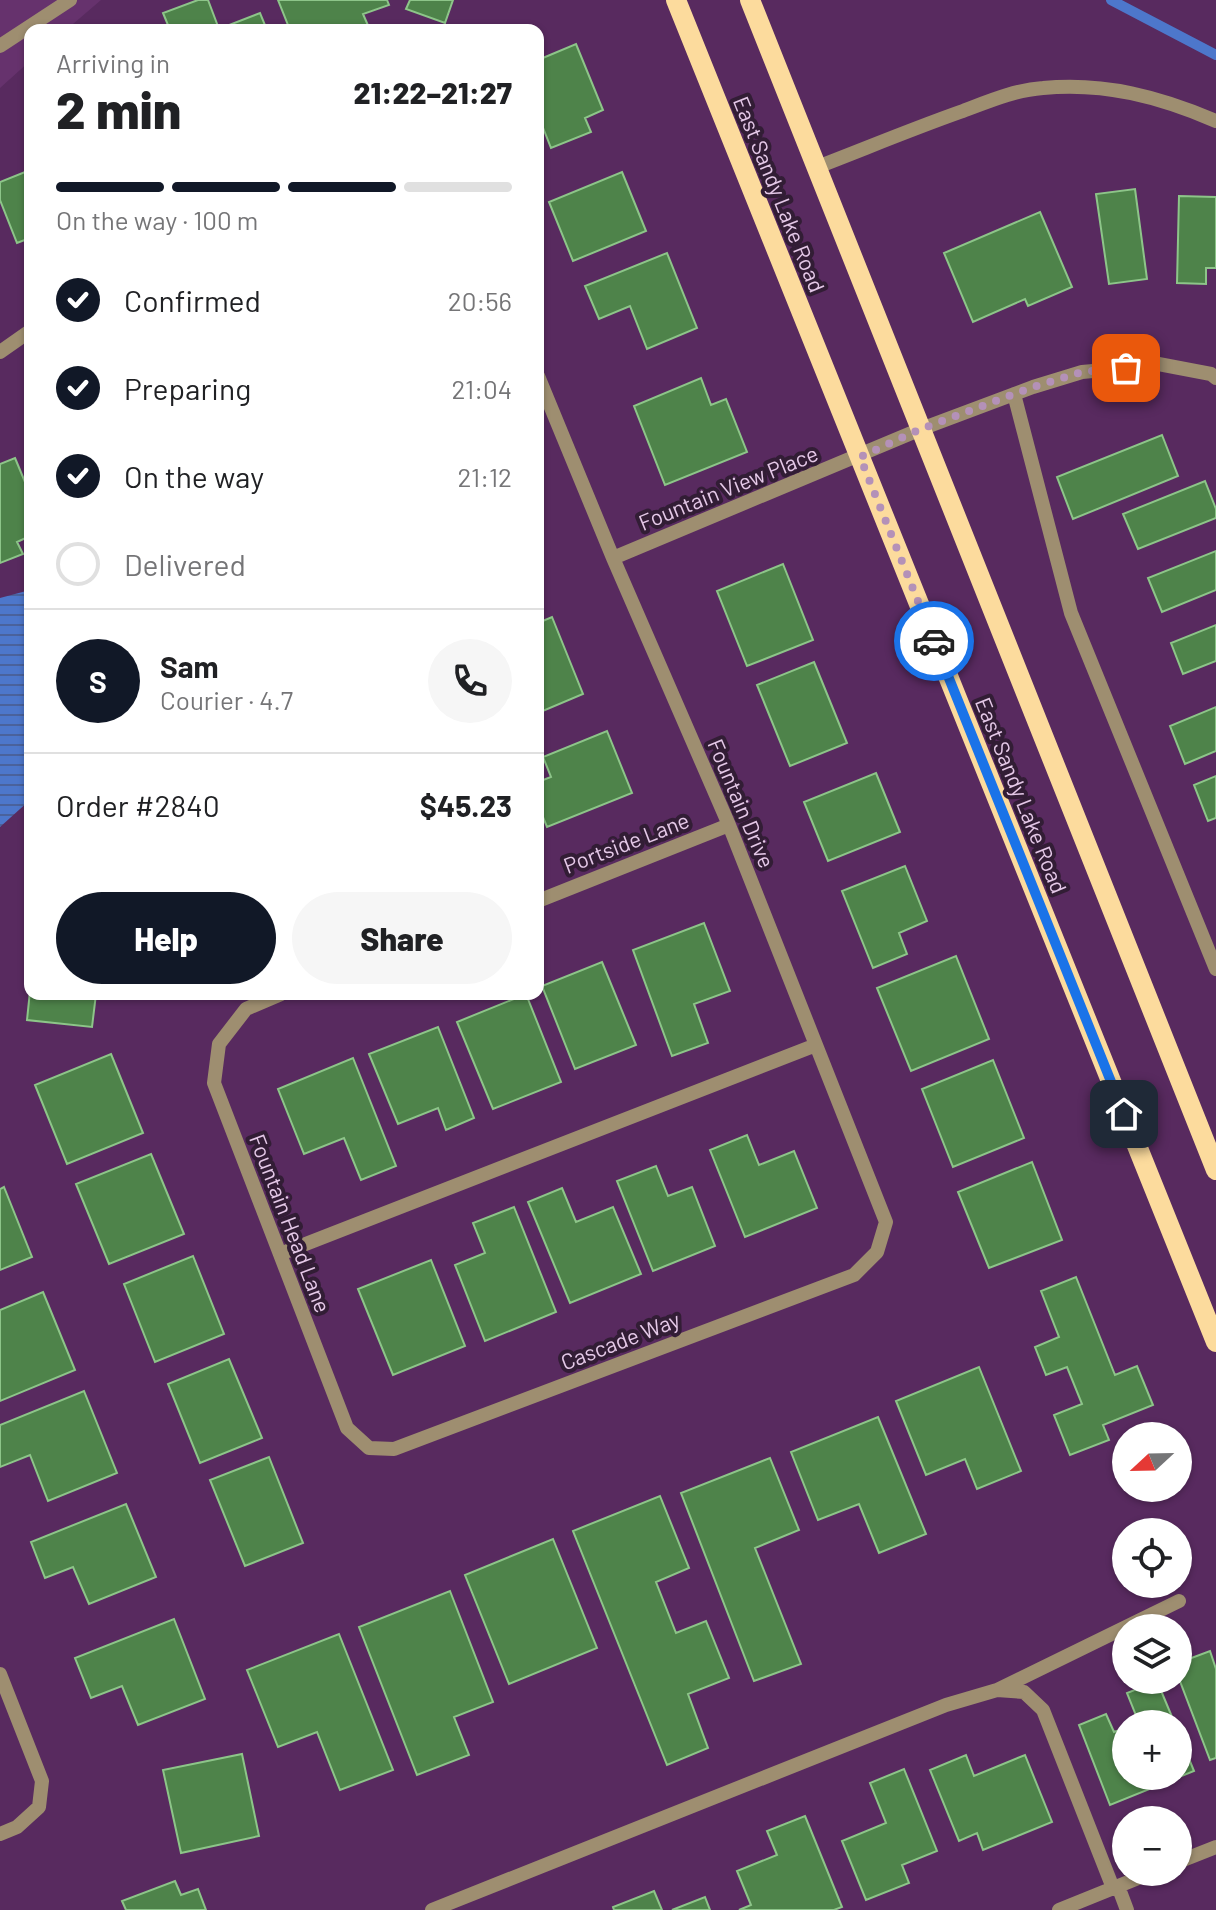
<!DOCTYPE html>
<html lang="en">
<head>
<meta charset="utf-8">
<style>
  body { margin:0; font-family:Barlow,sans-serif; background:#f6f6f6; color:#202124; height:100vh; display:flex; flex-direction:column; font-size:30px; white-space:nowrap }
  * { box-sizing:border-box; margin:0 }
  p { font-size:26px; color:#757577 }
  .icon { flex:none; width:44px; height:44px; fill:none; stroke:currentColor; stroke-width:2; stroke-linecap:round; stroke-linejoin:round }
  .map { position:relative; flex:1; overflow:hidden }
  .details { position:absolute; left:24px; top:24px; width:520px; height:976px; display:flex; flex-direction:column; background:#fff; border-radius:16px; box-shadow:0 2px 6px #0004 }
  .details>* { flex:none }
  .needle { width:52px; rotate:248deg }
  .fabs { position:absolute; left:1112px; top:1422px; display:grid; gap:16px }
  .fabs a { display:grid; place-items:center; width:80px; height:80px; border-radius:50%; background:#fff; box-shadow:0 2px 6px #0004; font-size:40px }
  .pin { position:absolute; display:grid; place-items:center; width:68px; height:68px; color:#fff; margin:-34px; border-radius:16px; box-shadow:0 4px 12px #0006 }
  .courier { position:absolute; display:grid; place-items:center; width:80px; height:80px; margin:-40px; border:6px solid #1a73e8; border-radius:50%; background:#fff; color:#222; box-shadow:0 2px 10px #0007 }
  .summary em { font-style:normal; font-weight:800 }
  .summary div { display:flex; flex-direction:column-reverse }
  .summary { display:flex; align-items:center; justify-content:space-between; height:136px; padding:0 32px }
  h1 { font-size:52px; font-weight:800; line-height:60px }
  .bar { display:grid; grid-template-columns:repeat(4,1fr); gap:12px 8px; align-content:center; height:96px; padding:0 32px }
  .bar i { height:10px; border-radius:6px; background:#e0e0e0 }
  .bar .selected { background:#111827 }
  .bar p { grid-column:span 4 }
  .line { display:flex; align-items:center; gap:20px; padding:0 32px; border-top:2px solid #e0e0e0 }
  .line div { flex:1 }
  .round { display:grid; place-items:center; flex:none; width:84px; height:84px; border-radius:42px; background:#f6f6f6 }
  ol { padding:0 32px; list-style:none }
  li { display:flex; align-items:center; gap:24px; height:88px }
  li p { margin-inline-start:auto }
  li .icon { padding:8px; border-radius:50%; background:#111827; color:#fff; stroke-width:4 }
  li:last-child { color:#757577 }
  li i { width:44px; height:44px; border:4px solid #e0e0e0; border-radius:50% }
  .cta { display:flex; gap:16px; margin-top:auto; padding:16px 32px }
  .cta a { flex:1; height:92px; border-radius:48px; background:#111827; color:#fff; font-size:32px; font-weight:800; line-height:92px; text-align:center }
  .cta a+a { background:#f6f6f6; color:#202124 }
  .map>svg:first-child { display:block }
</style>
</head>
<body>
<div class="map">
<svg width="1216" height="1910" viewBox="0 0 1216 1910">
  <defs>
    <pattern id="water-rules" width="6" height="5" patternUnits="userSpaceOnUse" patternTransform="scale(2)"><rect width="6" height="5" fill="#4d77cb"/><path d="M0 2.5h6" fill="none" stroke="#4a629c"/></pattern>
  </defs>
  <rect width="100%" height="100%" fill="#582a5f"/>
  <path fill="#66326d" d="M0,0H101L66,30H30V61L0,88Z"/>
  <path fill="url(#water-rules)" d="M30,590V800L0,827V598Z"/>
  <g fill="none" stroke-linecap="round" stroke-linejoin="round">
    <path stroke="#4d77cb" stroke-width="10" d="M1111,0L1216,55"/>
  </g>
  <path fill="#4e834a" stroke="#8dc589" stroke-width="2" d="M198,0H208L219,29L260,13L267,30H170L163,13Z
    M278,0H387L389,5L363,14L370,30H290Z
    M410,0H453L445,23L406,9Z
    M576,44L603,110L585,118L591,132L551,148L538,115V60Z
    M30,170V238L17,243L0,200V182Z
    M622,172L646,231L573,261L549,202Z
    M1135,189L1147,279L1109,284L1096,194Z
    M1179,196L1216,197V268H1206V284L1177,283Z
    M1040,212L1072,287L1028,306L1025,299L973,322L944,253Z
    M667,253L697,328L647,349L630,306L599,319L585,286Z
    M701,378L711,405L726,399L747,452L665,485L634,406Z
    M1162,435L1178,476L1073,519L1057,477Z
    M15,458L30,494V536L17,542L23,554L0,563V464Z
    M1205,481L1216,509V518L1138,549L1123,514Z
    M1216,551V590L1162,612L1148,578Z
    M783,564L813,640L747,666L717,591Z
    M552,617L583,694L538,713V623Z
    M1216,625V661L1183,674L1171,643Z
    M814,662L847,743L790,766L757,685Z
    M1216,707V751L1185,764L1170,726Z
    M607,731L632,793L547,827L538,805V782L551,777L543,757Z
    M876,773L900,832L828,861L804,802Z
    M1216,776V818L1208,821L1194,785Z
    M905,866L927,921L899,933L907,954L873,968L842,891Z
    M704,923L730,991L694,1004L708,1043L672,1056L633,950Z
    M956,956L989,1039L911,1071L877,988Z
    M602,962L636,1045L575,1069L542,986Z
    M30,991V994H96L92,1027L27,1020Z
    M526,994L561,1082L493,1109L457,1022Z
    M438,1027L474,1118L446,1130L438,1108L398,1124L369,1054Z
    M111,1054L143,1133L67,1164L35,1085Z
    M353,1058L396,1166L361,1180L344,1138L304,1154L278,1089Z
    M993,1060L1024,1138L953,1167L922,1089Z
    M747,1135L759,1165L794,1151L817,1208L745,1237L710,1150Z
    M151,1154L184,1234L109,1264L76,1184Z
    M1032,1162L1062,1240L989,1268L958,1192Z
    M656,1166L668,1196L692,1187L715,1246L653,1271L617,1181Z
    M4,1187L32,1257L0,1270V1189Z
    M562,1188L576,1222L613,1207L641,1274L570,1303L528,1202Z
    M514,1207L556,1312L485,1341L455,1265L485,1253L473,1223Z
    M193,1256L224,1334L155,1362L124,1284Z
    M431,1260L465,1346L393,1375L358,1289Z
    M1076,1277L1115,1375L1137,1366L1153,1405L1103,1425L1109,1440L1070,1455L1054,1415L1082,1404L1067,1367L1046,1375L1035,1347L1059,1337L1041,1291Z
    M43,1292L75,1370L0,1401V1310Z
    M229,1359L262,1438L200,1463L168,1384Z
    M979,1367L1021,1471L977,1489L965,1459L926,1475L896,1401Z
    M84,1391L117,1473L48,1501L30,1455L0,1467V1425Z
    M878,1417L926,1534L879,1553L859,1504L818,1520L791,1452Z
    M269,1457L303,1543L245,1566L210,1480Z
    M770,1458L799,1530L755,1548L801,1664L754,1681L681,1493Z
    M660,1496L689,1568L656,1582L676,1633L706,1621L729,1678L688,1694L708,1748L667,1765L573,1531Z
    M126,1504L156,1577L89,1604L73,1567L45,1578L31,1542Z
    M553,1539L597,1648L509,1684L465,1575Z
    M450,1591L493,1702L454,1717L469,1755L417,1775L359,1627Z
    M174,1619L205,1699L138,1725L122,1686L91,1698L75,1658Z
    M339,1634L393,1770L340,1790L317,1732L278,1747L247,1670Z
    M1210,1651L1216,1669V1758L1210,1760L1178,1676V1663Z
    M1157,1681L1175,1724H1136L1139,1723L1127,1693Z
    M1106,1714L1114,1732L1126,1728V1776H1178V1732L1194,1771L1110,1805L1079,1725Z
    M242,1754L259,1836L181,1853L163,1770Z
    M966,1755L974,1776L1025,1755L1052,1822L983,1850L977,1833L959,1841L930,1770Z
    M904,1769L937,1851L902,1865L909,1883L866,1900L842,1841L886,1823L870,1783Z
    M805,1816L842,1907L834,1910H739L751,1905L737,1871L777,1855L767,1831Z
    M175,1881L181,1895L198,1889L206,1910H126L122,1901Z
    M654,1891L662,1910H614L613,1907Z
    M705,1897L710,1910H672Z"/>
  <g fill="none" stroke-linecap="round" stroke-linejoin="round">
    <path stroke="#9e8e70" stroke-width="14" d="M0,46L70,0
      M817,167C864,149 912,129 960,112C987,102 1014,90 1043,88C1104,82 1160,97 1216,121
      M0,352L30,331
      M1014,394L1071,613L1216,969
      M613,558L921,429L1033,387L1082,372L1126,368L1148,362L1211,374L1216,378
      M538,901L729,825
      M281,994L246,1009L219,1044L214,1083L347,1428L369,1448L394,1449L854,1275L877,1252L886,1222L729,825L613,558L538,376
      M280,1254L816,1045
      M0,1674L42,1781L39,1807L17,1827L0,1834
      M997,1690L1179,1601
      M1178,1862L1216,1847
      M1118,1886L1127,1910
      M432,1910L946,1705L997,1690L1024,1692L1043,1710L1113,1888
      M1059,1910L1153,1872"/>
    <path stroke="#fcdb9d" stroke-width="20" d="M676,0L1216,1342
      M750,0L1216,1170"/>
  </g>
  <g fill="none" stroke-linecap="round" stroke-linejoin="round">
    <path stroke="#b491b8" stroke-width="8" stroke-dasharray="0 14.4" d="M934,641L860,457L921,429L1033,387L1082,372L1126,368"/>
    <path stroke="#1a73e8" stroke-width="10" d="M934,641L1124,1114"/>
  </g>
  <g text-anchor="middle" dominant-baseline="central" stroke-width="8" stroke-linejoin="round" paint-order="stroke">
    <g font-size="22" fill="#e5c9e8" stroke="#321d35">
      <text transform="translate(780 194) rotate(68)">East Sandy Lake Road</text>
      <text transform="translate(728 487) rotate(-22)">Fountain View Place</text>
      <text transform="translate(1022 795) rotate(68)">East Sandy Lake Road</text>
      <text transform="translate(742 803) rotate(67)">Fountain Drive</text>
      <text transform="translate(626 842) rotate(-21)">Portside Lane</text>
      <text transform="translate(291 1223) rotate(69)">Fountain Head Lane</text>
      <text transform="translate(620 1340) rotate(-21)">Cascade Way</text>
    </g>
  </g>
</svg>
<div class="fabs">
<a><svg class="needle" viewBox="-14 -14 28 28"><path d="M0-13l5 13h-10z" fill="#e53935"/><path d="M0 13l5-13h-10z" fill="#757577"/></svg></a>
<a><svg class="icon" aria-label="locate" viewBox="0 0 24 24"><circle cx="12" cy="12" r="6"/><path d="M12 2v4M12 18v4M2 12h4M18 12h4"/></svg></a>
<a><svg class="icon" aria-label="layers" viewBox="0 0 24 24"><path d="M12 4l9 5-9 5-9-5zM3 14l9 5 9-5"/></svg></a>
<a>+</a>
<a>−</a>
</div>
<div class="pin" style="left:1126px;top:368px;background:#ea580c"><svg class="icon" aria-label="bag" viewBox="0 0 24 24"><path d="M5 8h14l-1 12H6zM9 8a3 3 0 0 1 6 0"/></svg></div>
<div class="pin" style="left:1124px;top:1114px;background:#1f2937"><svg class="icon" aria-label="home" viewBox="0 0 24 24"><path d="M3 11l9-7 9 7M6 9v11h12V9"/></svg></div>
<div class="courier" style="left:934px;top:641px"><svg class="icon" aria-label="car" viewBox="0 0 24 24"><path d="M5 17H2v-5l4-1 3-4h7l3 4 3 1v5h-3M9 17h6M6 11h13"/><circle cx="7" cy="17" r="2"/><circle cx="17" cy="17" r="2"/></svg></div>
<section class="details">
<div class="summary"><div><h1>2 min</h1><p>Arriving in</p></div><em>21:22–21:27</em></div>
<div class="bar"><i class="selected"></i><i class="selected"></i><i class="selected"></i><i></i><p>On the way · 100 m</p></div>
<ol>
<li><svg class="icon" aria-label="check" viewBox="0 0 24 24"><path d="M5 12l5 5 9-10"/></svg>Confirmed<p>20:56</p></li>
<li><svg class="icon" aria-label="check" viewBox="0 0 24 24"><path d="M5 12l5 5 9-10"/></svg>Preparing<p>21:04</p></li>
<li><svg class="icon" aria-label="check" viewBox="0 0 24 24"><path d="M5 12l5 5 9-10"/></svg>On the way<p>21:12</p></li>
<li><i></i>Delivered</li>
</ol>
<div class="line" style="height:144px"><b class="round" style="background:#111827;color:#fff">S</b><div><b>Sam</b><p>Courier · 4.7</p></div><a class="round"><svg class="icon" aria-label="phone" viewBox="0 0 24 24"><path d="M5 4h4l2 5-3 2q2 4 5 5l2-3 5 2v4C11 20 4 13 5 4z"/></svg></a></div>
<div class="line" style="height:104px"><div>Order #2840</div><b>$45.23</b></div>
<div class="cta"><a>Help</a><a>Share</a></div>
</section>
</div>
</body>
</html>
